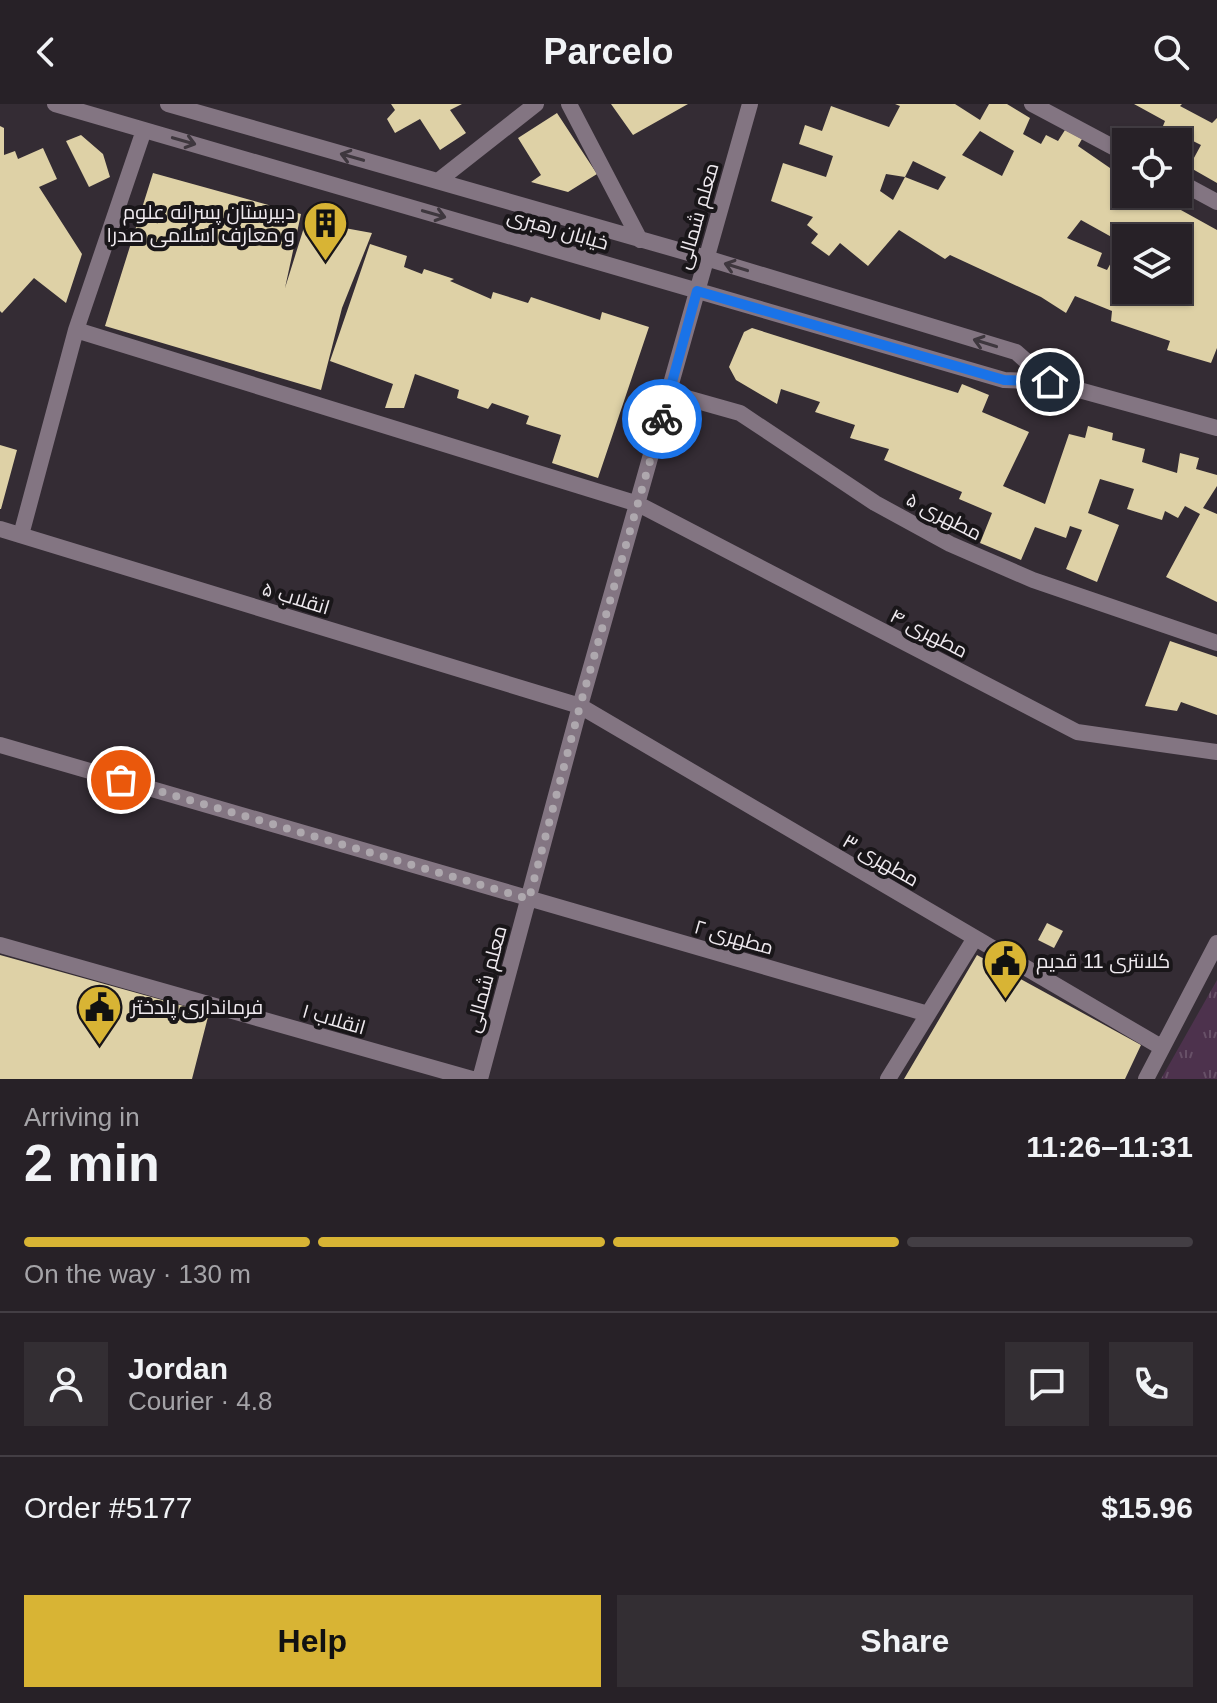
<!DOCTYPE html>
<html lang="en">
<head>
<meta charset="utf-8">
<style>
  body { margin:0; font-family:Helvetica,Cairo,sans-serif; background:#332e33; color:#f1f3f6; height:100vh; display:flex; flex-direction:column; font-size:30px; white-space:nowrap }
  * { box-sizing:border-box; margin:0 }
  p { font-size:26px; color:#a4a3a7 }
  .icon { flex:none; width:44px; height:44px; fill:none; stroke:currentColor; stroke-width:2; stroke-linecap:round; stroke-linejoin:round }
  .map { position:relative; height:975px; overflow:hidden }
  .drawer { display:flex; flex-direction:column; background:#272127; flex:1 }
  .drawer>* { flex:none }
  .controls { position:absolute; left:1112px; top:24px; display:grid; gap:16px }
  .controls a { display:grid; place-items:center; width:80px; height:80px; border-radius:0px; background:#272127; box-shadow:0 2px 6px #0004,0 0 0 2px #433e44; font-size:40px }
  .pin { position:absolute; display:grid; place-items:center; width:68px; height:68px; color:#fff; margin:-34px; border:4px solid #fff; border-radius:50%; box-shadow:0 2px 8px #0007 }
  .courier { position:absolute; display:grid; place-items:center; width:80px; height:80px; margin:-40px; border:6px solid #1a73e8; border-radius:50%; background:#fff; color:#222; box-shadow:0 2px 10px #0007 }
  .headline em { font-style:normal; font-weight:700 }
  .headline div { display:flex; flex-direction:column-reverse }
  .headline { display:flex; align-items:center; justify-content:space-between; height:136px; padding:0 24px }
  h1 { font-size:52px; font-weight:700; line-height:60px }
  .bar { display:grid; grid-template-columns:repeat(4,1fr); gap:12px 8px; align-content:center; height:96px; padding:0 24px }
  .bar i { height:10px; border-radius:6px; background:#433e44 }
  .bar .on { background:#d8b434 }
  .bar p { grid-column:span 4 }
  .line { display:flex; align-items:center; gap:20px; padding:0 24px; border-top:2px solid #433e44 }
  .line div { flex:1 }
  .round { display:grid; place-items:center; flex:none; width:84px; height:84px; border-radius:0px; background:#332e33 }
  .button { display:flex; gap:16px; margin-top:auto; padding:16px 24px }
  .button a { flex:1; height:92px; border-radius:0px; background:#d8b434; color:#111; font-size:32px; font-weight:700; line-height:92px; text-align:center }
  .button a+a { background:#332e33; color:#f1f3f6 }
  header { display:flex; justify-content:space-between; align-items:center; height:104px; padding:0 24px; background:#272127; font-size:36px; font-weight:700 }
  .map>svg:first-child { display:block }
</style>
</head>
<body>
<header><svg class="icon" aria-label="back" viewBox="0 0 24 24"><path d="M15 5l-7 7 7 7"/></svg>Parcelo<svg class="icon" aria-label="search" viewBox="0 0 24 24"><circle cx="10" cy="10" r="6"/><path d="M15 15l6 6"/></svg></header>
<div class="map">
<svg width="1217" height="975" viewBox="0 0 1217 975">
  <defs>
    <pattern id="park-tufts" width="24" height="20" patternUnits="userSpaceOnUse" patternTransform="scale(2)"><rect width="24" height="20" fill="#4d324d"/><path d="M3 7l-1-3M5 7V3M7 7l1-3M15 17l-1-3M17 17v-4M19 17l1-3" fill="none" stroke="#675067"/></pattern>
  </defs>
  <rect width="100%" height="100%" fill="#342c34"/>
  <path fill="url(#park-tufts)" d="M1217,876V975H1161Z"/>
  <path fill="#ded1a6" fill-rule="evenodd" d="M391,0H462L450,6L466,29L440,46L420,15L395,29L387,15L395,6Z
    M611,0H688L633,31Z
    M895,0H955L980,16L989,0H1007L1030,14L1023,30L1041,40L1046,31L1058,37L1065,26L1082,35L1078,42L1126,75V90H1152L1217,126V244L1211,259L1167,246L1170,237L1111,217L1112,207L1075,192L1066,209L1041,193L950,151L945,155L899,126L868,162L840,139L829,152L811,139L818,130L807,121L813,113L771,97L783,59L826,73L833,52L799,40L805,21L822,27L831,2L889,23L900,2ZM980,27L1014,47L1002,72L962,51ZM913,57L946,73L938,86L905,73L893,96L880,87L886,70L905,73ZM1081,116L1126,141L1117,156L1113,155L1107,166L1097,162L1102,149L1067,134ZM1126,134H1178V186H1126Z
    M1134,0H1182L1180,2L1212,19L1217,14V79L1189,63L1201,41L1163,22L1165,17Z
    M557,9L597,70L568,88L531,78L541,71L518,34Z
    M0,22L4,24V51L15,47L18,55L43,44L57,75L39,83L82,150L66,199L34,174L2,209L0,207Z
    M81,31L103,50L110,73L89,83L66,37Z
    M153,69L301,110L285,184L306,117L372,129L342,204L321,286L105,222Z
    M370,140L407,152L404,163L422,170L424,165L454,175L450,177L491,195L493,188L528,199L531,193L600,216L602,208L649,223L598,374L552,359L561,331L526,320L529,312L492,299L488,305L457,294L459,286L415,270L404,304H385L393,280L330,257Z
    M752,224L958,289L962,280L989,291L982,308L1029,328L1003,382L1045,400L1069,330L1085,334L1088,322L1113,329L1112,336L1145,345L1142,358L1177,369L1180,349L1199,354L1196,365L1217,371V382L1203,404L1217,410V498L1166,473L1200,410L1185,402L1178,414L1165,407L1162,416L1127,405L1134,385L1100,375L1088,409L1119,421L1097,478L1066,465L1082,426L1070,422L1066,434L1035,423L1021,456L980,439L992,409L959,395L962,388L884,356L889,345L850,334L855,321L815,308L820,298L781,285L777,300L736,276L729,263L744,228Z
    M0,341L17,346L1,405H0Z
    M1170,537L1217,553V611L1181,598L1177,607L1145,602Z
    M1047,819L1063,827L1054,844L1038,836Z
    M0,851L209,909L192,975H0Z
    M977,851L1141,941L1125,975H904Z"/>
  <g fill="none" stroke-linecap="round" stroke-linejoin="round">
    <path stroke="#837582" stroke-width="16" d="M55,0L1004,276L1050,278L1217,324
      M168,0L706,154L1016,248L1050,278
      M569,0L640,136
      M1032,0L1126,50
      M438,77L536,0
      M1178,77L1217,98
      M76,226L638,400L1077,628L1217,648
      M669,289L740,309L875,399L950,440L1033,476L1217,539
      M0,425L580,602L1161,943
      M21,431L76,226L144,26
      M0,641L928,910
      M0,841L472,975
      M480,975L580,602L750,0
      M888,975L975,834
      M1146,975L1217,839"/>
  </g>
  <defs><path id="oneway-shaft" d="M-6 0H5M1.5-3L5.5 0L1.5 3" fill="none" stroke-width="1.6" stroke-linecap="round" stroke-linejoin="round" transform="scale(2)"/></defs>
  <g stroke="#3e373e">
    <use href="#oneway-shaft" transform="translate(184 37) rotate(16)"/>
    <use href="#oneway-shaft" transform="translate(352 53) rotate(-164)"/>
    <use href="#oneway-shaft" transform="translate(434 110) rotate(16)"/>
    <use href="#oneway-shaft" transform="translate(736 163) rotate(-163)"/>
    <use href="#oneway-shaft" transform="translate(985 239) rotate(-163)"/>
  </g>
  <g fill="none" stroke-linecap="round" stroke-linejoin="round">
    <path stroke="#aea8ae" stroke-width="8" stroke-dasharray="0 14.4" d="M121,676L529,795L580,602L662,315"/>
    <path stroke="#1a73e8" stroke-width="10" d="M662,315L697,187L1004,276L1050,278"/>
  </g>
  <defs>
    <symbol id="building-pin" viewBox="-11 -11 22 30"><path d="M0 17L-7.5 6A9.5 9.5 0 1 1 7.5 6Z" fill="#d8b434" stroke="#191619"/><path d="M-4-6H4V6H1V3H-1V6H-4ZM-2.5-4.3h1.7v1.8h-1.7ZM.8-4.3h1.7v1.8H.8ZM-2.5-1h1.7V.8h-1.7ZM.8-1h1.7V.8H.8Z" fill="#111"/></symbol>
    <symbol id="civic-pin" viewBox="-11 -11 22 30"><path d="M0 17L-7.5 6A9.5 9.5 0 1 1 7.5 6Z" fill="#d8b434" stroke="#191619"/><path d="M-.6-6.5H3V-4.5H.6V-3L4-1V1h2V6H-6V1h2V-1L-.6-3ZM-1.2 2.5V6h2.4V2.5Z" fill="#111"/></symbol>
  </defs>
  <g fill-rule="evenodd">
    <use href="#building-pin" x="300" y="94" width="51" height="69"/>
    <use href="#civic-pin" x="980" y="832" width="51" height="69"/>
    <use href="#civic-pin" x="74" y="878" width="51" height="69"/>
  </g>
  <g text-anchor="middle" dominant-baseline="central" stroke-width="8" stroke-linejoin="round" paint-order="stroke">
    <g font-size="20" fill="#efeaef" stroke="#191619" text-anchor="start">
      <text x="295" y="108" text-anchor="end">دبیرستان پسرانه علوم<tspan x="295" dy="23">و معارف اسلامی صدرا</tspan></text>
      <text x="1036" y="857">کلانتری 11 قدیم</text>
      <text x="131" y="903">فرمانداری پلدختر</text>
    </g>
    <g font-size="20" fill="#efeaef" stroke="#191619">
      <text transform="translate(697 112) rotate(-74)">معلم شمالی</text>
      <text transform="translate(558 125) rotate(16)">خیابان رهبری</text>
      <text transform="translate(944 412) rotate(27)">مطهری ۵</text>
      <text transform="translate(296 494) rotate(17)">انقلاب ۵</text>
      <text transform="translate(929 529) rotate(27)">مطهری ۴</text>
      <text transform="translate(881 756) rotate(30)">مطهری ۳</text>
      <text transform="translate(734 833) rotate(16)">مطهری ۲</text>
      <text transform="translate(486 875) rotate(-75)">معلم شمالی</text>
      <text transform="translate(334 915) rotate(16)">انقلاب ۱</text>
    </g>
  </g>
</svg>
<div class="controls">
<a><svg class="icon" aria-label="locate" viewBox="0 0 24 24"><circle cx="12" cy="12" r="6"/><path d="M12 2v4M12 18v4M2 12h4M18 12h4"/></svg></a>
<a><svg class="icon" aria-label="layers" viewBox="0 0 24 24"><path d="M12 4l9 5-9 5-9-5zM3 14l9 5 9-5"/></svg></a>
</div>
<div class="pin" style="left:121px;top:676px;background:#ea580c"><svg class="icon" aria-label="bag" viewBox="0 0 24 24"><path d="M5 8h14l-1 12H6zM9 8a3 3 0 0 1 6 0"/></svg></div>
<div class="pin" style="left:1050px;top:278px;background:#1f2937"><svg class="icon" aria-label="home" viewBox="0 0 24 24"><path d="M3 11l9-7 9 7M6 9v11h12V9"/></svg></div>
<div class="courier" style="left:662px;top:315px"><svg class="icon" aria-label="bike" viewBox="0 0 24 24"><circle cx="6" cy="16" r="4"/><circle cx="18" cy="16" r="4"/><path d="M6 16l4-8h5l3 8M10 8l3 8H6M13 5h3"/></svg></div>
</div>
<section class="drawer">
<div class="headline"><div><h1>2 min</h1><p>Arriving in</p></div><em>11:26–11:31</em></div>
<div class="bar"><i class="on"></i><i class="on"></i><i class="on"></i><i></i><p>On the way · 130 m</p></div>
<div class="line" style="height:144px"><a class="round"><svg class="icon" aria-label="person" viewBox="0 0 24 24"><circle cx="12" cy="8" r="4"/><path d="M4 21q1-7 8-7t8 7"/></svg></a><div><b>Jordan</b><p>Courier · 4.8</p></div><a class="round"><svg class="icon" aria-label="chat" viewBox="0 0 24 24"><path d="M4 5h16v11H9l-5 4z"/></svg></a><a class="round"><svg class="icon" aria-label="phone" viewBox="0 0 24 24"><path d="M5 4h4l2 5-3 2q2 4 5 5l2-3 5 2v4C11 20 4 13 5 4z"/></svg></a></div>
<div class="line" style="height:104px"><div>Order #5177</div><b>$15.96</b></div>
<div class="button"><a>Help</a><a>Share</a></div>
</section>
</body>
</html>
